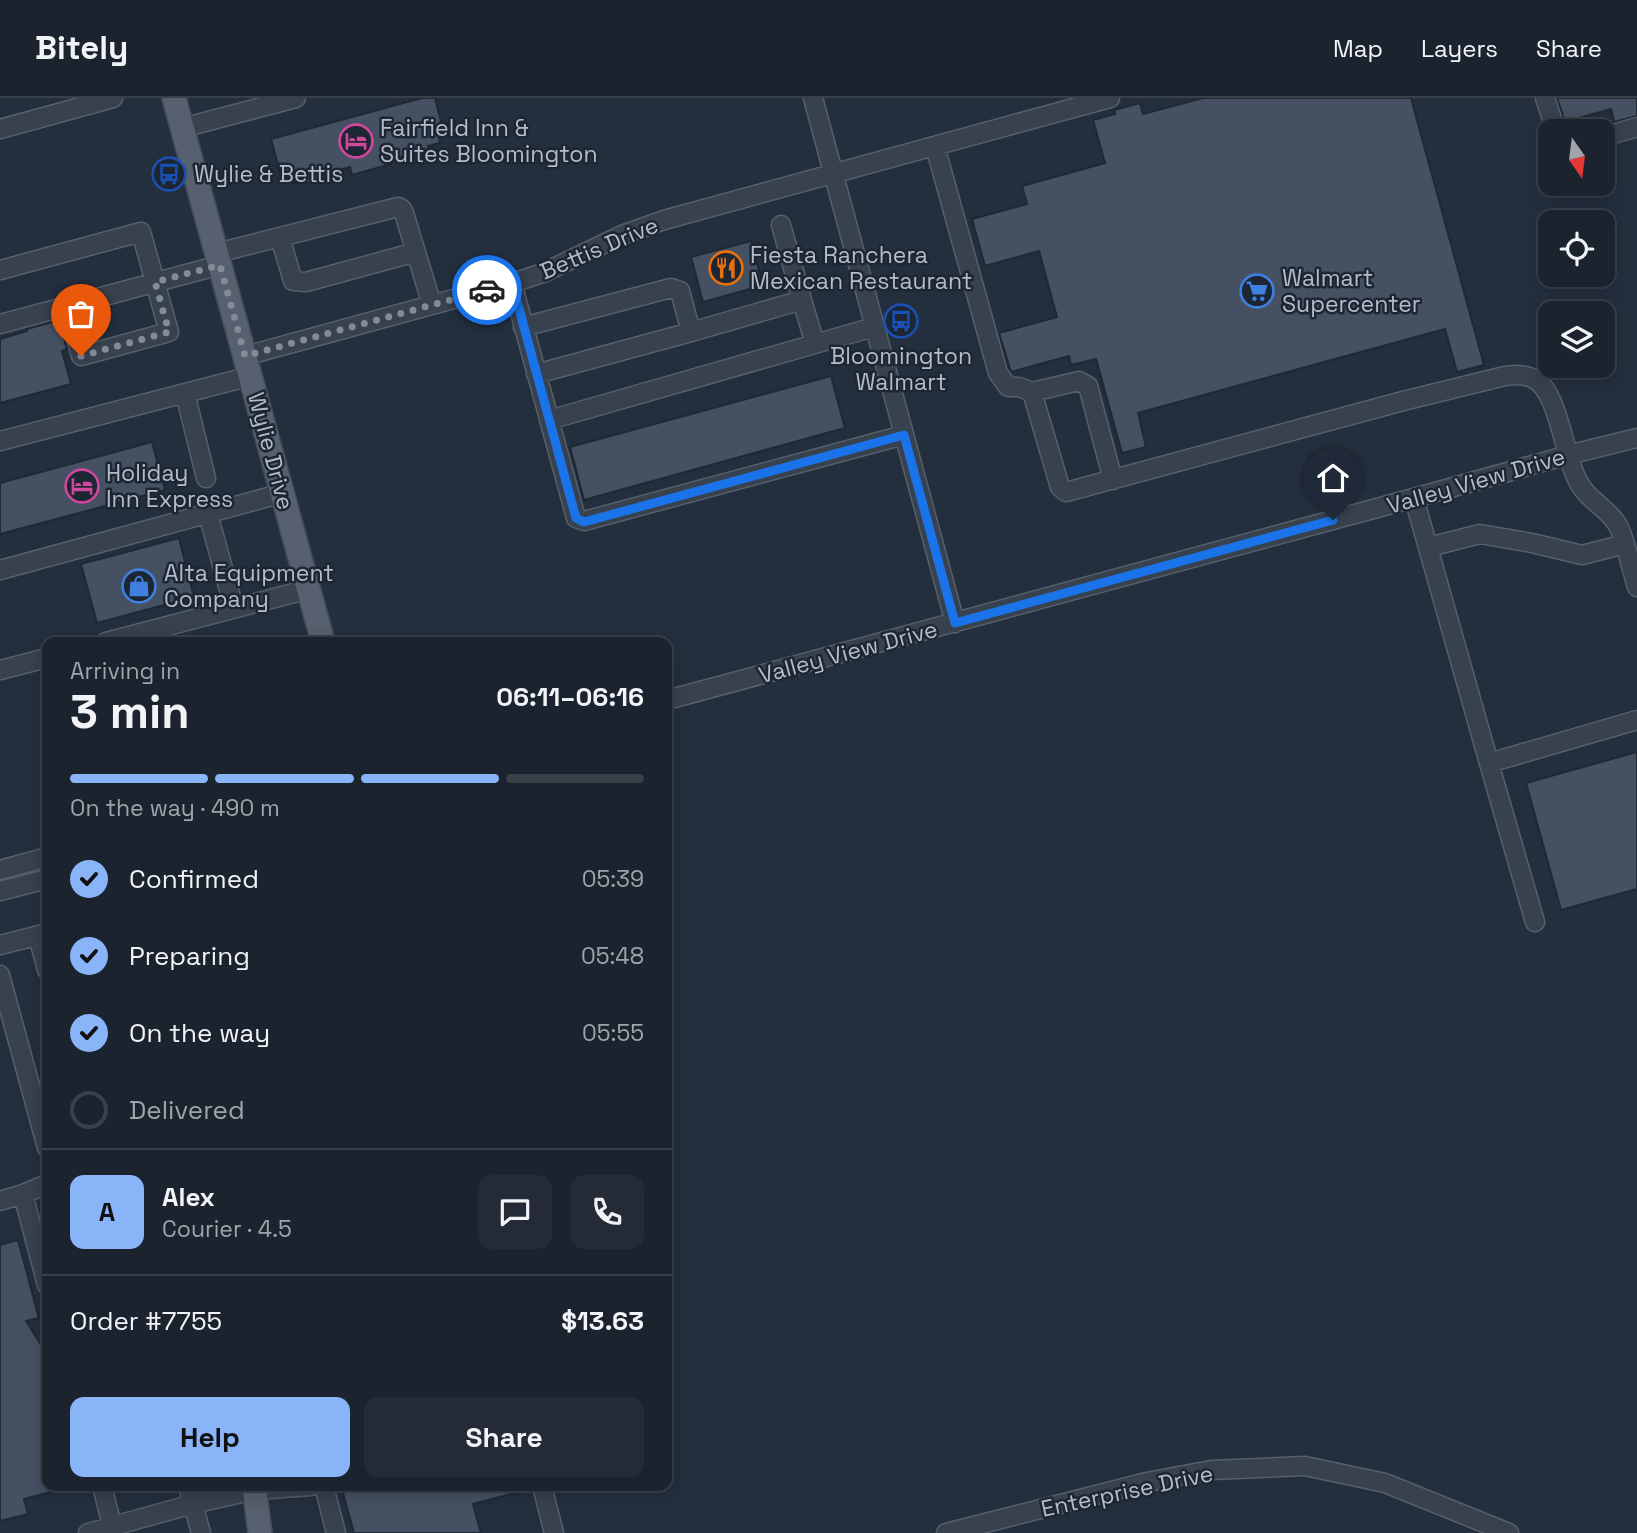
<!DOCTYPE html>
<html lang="en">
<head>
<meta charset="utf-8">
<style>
  body { margin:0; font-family:"Space Grotesk",sans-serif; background:#242b36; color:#f1f3f6; height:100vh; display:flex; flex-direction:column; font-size:26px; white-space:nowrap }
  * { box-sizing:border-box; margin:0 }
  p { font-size:23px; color:#a0a4aa }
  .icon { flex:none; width:38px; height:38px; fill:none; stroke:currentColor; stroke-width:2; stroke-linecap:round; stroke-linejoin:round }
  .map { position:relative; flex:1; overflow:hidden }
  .drawer { position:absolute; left:42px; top:539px; width:630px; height:854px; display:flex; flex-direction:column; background:#1b232e; border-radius:14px; box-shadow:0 4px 18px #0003,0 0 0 2px #39404a }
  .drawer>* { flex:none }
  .needle { width:46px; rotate:166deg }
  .tools { position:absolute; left:1538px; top:21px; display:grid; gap:14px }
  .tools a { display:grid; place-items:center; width:77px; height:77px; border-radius:14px; background:#1b232e; box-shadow:0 4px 18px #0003,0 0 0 2px #39404a; font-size:35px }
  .pin { position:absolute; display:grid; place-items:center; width:60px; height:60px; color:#fff; margin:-72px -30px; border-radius:50% 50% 50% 0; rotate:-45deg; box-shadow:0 0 7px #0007 }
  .pin .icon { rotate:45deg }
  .courier { position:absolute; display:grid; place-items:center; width:70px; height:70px; margin:-35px; border:5px solid #1a73e8; border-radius:50%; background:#fff; color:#222; box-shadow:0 2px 9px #0007 }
  .summary em { font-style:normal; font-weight:700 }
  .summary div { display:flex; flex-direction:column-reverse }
  .summary { display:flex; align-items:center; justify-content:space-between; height:119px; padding:0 28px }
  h1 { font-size:46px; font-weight:700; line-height:52px }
  .bar { display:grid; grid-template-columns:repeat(4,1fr); gap:10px 7px; align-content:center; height:84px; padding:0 28px }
  .bar i { height:9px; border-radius:5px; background:#39404a }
  .bar .current { background:#8ab4f8 }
  .bar p { grid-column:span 4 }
  .line { display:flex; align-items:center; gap:18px; padding:0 28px; border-top:2px solid #39404a }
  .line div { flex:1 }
  .round { display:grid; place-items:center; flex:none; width:74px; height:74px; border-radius:14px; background:#242b36 }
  ol { padding:0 28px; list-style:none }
  li { display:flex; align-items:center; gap:21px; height:77px }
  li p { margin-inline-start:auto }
  li .icon { padding:7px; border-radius:50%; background:#8ab4f8; color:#111; stroke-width:4 }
  li:last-child { color:#a0a4aa }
  li i { width:38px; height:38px; border:4px solid #39404a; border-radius:50% }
  .action { display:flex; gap:14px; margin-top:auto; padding:14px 28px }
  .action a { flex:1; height:80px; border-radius:14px; background:#8ab4f8; color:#111; font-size:28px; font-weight:700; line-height:80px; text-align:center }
  .action a+a { background:#242b36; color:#f1f3f6 }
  header { display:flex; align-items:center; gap:42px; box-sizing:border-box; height:98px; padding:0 35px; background:#1b232e; border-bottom:2px solid #39404a }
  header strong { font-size:33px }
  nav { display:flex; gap:38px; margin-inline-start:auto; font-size:24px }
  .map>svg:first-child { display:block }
</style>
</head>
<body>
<header>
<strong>Bitely</strong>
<nav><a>Map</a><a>Layers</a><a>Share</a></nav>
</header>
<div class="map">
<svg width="1637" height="1435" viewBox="0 0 1637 1435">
  <rect width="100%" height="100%" fill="#242f3e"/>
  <path fill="#455162" stroke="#1f2835" stroke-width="2" d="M422,0H435L445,39L439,40L440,45L428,48L429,51L390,62L391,66L352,77L350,69L324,76L325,80L304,86L303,83L294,85L292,79L282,82L271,41Z
    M1203,0H1411L1484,267L1457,274L1445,231L1138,315L1146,349L1122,355L1096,261L1071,267L1069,258L1011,274L999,235L1057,219L1039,153L985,168L972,121L1027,106L1022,88L1105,65L1093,22L1115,16L1114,12L1140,5L1143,16Z
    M1557,0H1637V18L1614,24L1611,11L1565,24Z
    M751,143L761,180L767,183L761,194L753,190L703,204L691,159Z
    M59,222L67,251L62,253L71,286L0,305V241L27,233V231Z
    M831,278L845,330L584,402L570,349Z
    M152,344L165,392L0,436V385Z
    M179,440L194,499L97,525L81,466Z
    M1637,654V791L1561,812L1526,685Z
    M18,1142L39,1220L26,1223L47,1256V1388H49L51,1394L24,1401L28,1416L0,1423V1147Z
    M341,1388H525L526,1392L473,1406L481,1435H354Z"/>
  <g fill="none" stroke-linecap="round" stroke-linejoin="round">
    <defs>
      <path id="minor" d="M813,0L955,525
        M1545,0L1556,33
        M182,30L296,0
        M0,31L113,0
        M1603,39L1637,29
        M935,48L998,275L1008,289H1019L1032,294L1060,389L1066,394L1403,303L1505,278C1515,277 1523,276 1532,280C1561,292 1563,366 1583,391C1592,404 1609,412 1617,426C1621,432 1623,440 1625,446L1582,457L1532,445L1480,436L1429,449
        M781,127L802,202
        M280,139L293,183L306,184L416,154
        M217,155L398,109L402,111L404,115L432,207
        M0,172L141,134L169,234L81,258L67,208
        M512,185L576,420L584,423L904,337
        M0,226L220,167
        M523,229L671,190L680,193L691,234L802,202L815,246
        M245,258L512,185L543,175L622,137L664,122L1110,0
        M536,276L691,234
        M1032,294L1079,283L1088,288L1113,382
        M185,295L206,380
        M549,322L874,229
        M0,343L251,278
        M1414,400L1489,665
        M208,416L234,510
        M1625,446L1637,489
        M0,472L283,395
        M106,544L309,491
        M0,572L47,560
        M667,602L1414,400L1568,357L1637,340
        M0,772L47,759
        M0,793L47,781
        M1535,824L1489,665L1637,622
        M38,838L47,872
        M0,847L47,835
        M0,877L47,1050
        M23,1096L47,1187
        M0,1103L23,1096L47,1086
        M102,1388L114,1435
        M188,1388L201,1435
        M324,1388L336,1435
        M542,1388L554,1435
        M88,1435L193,1406L255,1392L311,1388
        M946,1435L1147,1384L1211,1372L1305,1368L1385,1385L1509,1435"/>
      <path id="major" d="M174,0L323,544
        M254,1388L260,1435"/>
    </defs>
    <use href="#minor" stroke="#565f6c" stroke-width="21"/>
    <use href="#major" stroke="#414a57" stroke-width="26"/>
    <use href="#minor" stroke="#38414e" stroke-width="18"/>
    <use href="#major" stroke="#56606e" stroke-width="23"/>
  </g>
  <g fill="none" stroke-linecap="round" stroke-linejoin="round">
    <path stroke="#828b98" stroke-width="7" stroke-dasharray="0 12.6" d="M81,258L169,234L155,184L220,167L245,258L487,192"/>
    <path stroke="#1a73e8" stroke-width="9" d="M487,192L512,185L576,420L584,424L904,337L955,525L1333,422"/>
  </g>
  <defs>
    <symbol id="hotel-ring" viewBox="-11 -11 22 22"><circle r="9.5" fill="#1d2633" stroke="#d1479c" stroke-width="1.5"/><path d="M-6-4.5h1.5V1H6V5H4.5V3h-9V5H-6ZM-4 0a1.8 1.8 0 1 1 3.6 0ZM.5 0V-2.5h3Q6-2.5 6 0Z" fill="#d1479c"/></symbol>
    <symbol id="bus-ring" viewBox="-11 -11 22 22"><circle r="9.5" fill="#1d2633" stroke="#1a4fb4" stroke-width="1.5"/><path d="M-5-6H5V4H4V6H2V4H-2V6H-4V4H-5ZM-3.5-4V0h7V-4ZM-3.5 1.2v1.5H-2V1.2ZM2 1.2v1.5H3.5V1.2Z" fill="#1a4fb4"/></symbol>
    <symbol id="restaurant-ring" viewBox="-11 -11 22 22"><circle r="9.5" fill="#1d2633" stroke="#e8710a" stroke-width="1.5"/><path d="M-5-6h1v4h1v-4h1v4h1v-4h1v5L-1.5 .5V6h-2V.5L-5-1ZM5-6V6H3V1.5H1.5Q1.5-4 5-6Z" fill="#e8710a"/></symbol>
    <symbol id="supermarket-ring" viewBox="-11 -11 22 22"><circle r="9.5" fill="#1d2633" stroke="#3f7fe0" stroke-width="1.5"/><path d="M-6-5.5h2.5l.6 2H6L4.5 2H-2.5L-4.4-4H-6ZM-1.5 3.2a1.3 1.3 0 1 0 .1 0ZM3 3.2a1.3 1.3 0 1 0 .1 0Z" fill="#3f7fe0"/></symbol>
    <symbol id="shop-ring" viewBox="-11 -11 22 22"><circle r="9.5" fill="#1d2633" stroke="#3f7fe0" stroke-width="1.5"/><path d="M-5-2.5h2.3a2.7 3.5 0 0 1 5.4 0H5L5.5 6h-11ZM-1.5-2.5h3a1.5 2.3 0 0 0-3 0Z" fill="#3f7fe0"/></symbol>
  </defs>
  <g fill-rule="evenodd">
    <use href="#hotel-ring" x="337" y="24" width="38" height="38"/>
    <use href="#bus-ring" x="150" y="57" width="38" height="38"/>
    <use href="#restaurant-ring" x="707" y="151" width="38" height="38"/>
    <use href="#supermarket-ring" x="1238" y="174" width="38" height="38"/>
    <use href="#bus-ring" x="882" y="204" width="38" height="38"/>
    <use href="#hotel-ring" x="63" y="369" width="38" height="38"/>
    <use href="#shop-ring" x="120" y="469" width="38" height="38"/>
  </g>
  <g text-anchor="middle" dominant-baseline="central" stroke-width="5" stroke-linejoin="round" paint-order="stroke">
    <g font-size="23" fill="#b4bcc9" stroke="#1d2633" text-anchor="start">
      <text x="380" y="30">Fairfield Inn &amp;<tspan x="380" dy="26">Suites Bloomington</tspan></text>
      <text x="194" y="76">Wylie &amp; Bettis</text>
      <text x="750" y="157">Fiesta Ranchera<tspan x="750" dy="26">Mexican Restaurant</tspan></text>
      <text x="1282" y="180">Walmart<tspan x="1282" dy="26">Supercenter</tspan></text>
      <text x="901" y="258" text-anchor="middle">Bloomington<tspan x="901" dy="26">Walmart</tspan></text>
      <text x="106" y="375">Holiday<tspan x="106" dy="26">Inn Express</tspan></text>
      <text x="164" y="475">Alta Equipment<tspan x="164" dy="26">Company</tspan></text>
    </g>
    <g font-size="23" fill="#b4bcc9" stroke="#1d2633">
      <text transform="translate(599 150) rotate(-23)">Bettis Drive</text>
      <text transform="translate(271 353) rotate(75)">Wylie Drive</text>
      <text transform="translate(1476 383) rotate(-16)">Valley View Drive</text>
      <text transform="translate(848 554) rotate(-15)">Valley View Drive</text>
      <text transform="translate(1127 1393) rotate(-12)">Enterprise Drive</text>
    </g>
  </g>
</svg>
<div class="tools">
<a><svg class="needle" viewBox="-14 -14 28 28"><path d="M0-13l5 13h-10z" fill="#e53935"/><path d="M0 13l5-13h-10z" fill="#a0a4aa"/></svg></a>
<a><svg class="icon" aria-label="locate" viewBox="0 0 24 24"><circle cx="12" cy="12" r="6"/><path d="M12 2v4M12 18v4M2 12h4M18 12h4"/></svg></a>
<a><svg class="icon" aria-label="layers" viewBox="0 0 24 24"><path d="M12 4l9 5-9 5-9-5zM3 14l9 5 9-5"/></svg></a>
</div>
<div class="pin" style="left:81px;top:258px;background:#ea580c"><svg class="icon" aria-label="bag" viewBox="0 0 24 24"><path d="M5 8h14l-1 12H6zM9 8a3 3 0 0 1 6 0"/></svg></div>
<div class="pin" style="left:1333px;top:422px;background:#1f2937"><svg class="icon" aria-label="home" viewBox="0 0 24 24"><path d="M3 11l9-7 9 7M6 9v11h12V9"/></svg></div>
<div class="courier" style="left:487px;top:192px"><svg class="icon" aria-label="car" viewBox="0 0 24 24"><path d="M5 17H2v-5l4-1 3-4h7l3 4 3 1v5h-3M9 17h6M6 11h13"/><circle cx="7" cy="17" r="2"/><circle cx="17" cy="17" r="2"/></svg></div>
<section class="drawer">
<div class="summary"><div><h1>3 min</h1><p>Arriving in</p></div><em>06:11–06:16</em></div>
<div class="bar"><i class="current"></i><i class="current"></i><i class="current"></i><i></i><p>On the way · 490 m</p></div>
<ol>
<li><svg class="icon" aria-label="check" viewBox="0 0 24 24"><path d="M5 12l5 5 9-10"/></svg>Confirmed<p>05:39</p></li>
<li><svg class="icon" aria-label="check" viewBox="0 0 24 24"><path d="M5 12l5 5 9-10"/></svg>Preparing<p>05:48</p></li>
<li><svg class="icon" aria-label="check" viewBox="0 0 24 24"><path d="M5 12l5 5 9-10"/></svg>On the way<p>05:55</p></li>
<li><i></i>Delivered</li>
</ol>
<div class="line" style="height:126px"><b class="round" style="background:#8ab4f8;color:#111">A</b><div><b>Alex</b><p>Courier · 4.5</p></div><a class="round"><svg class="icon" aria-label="chat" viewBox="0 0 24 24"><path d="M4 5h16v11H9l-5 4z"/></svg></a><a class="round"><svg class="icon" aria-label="phone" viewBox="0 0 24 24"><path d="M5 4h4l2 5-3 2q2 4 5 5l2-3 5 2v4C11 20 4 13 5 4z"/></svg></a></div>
<div class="line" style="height:91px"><div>Order #7755</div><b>$13.63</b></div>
<div class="action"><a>Help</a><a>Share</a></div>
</section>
</div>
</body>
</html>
